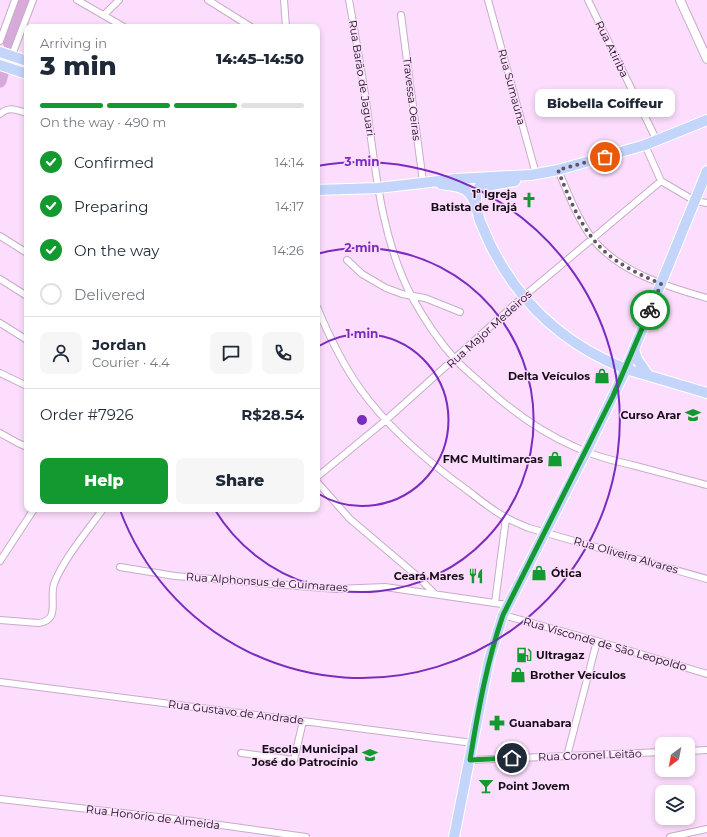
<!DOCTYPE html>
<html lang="en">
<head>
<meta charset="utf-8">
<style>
  body { margin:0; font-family:Montserrat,sans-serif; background:#f6f6f7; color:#1f2937; height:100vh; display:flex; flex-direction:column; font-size:15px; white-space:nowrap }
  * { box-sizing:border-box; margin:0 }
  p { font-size:13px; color:#747a83 }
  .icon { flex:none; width:22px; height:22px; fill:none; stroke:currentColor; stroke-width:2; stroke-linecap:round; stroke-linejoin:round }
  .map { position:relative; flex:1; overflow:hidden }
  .panel { position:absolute; left:24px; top:24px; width:296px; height:488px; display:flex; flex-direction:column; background:#fff; border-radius:8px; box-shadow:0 2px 6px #0003 }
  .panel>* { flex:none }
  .needle { width:26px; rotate:212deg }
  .buttons { position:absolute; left:655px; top:737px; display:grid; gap:8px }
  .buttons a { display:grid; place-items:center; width:40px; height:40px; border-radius:8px; background:#fff; box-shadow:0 2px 6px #0003; font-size:20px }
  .pin { position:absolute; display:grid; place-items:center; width:34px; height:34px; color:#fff; margin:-17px; border:2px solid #fff; border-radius:50%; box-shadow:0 1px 4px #0007 }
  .courier { position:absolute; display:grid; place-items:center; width:40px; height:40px; margin:-20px; border:3px solid #12992f; border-radius:50%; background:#fff; color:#222; box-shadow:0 1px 5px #0007 }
  .bubble { position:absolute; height:28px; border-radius:8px; background:#fff; box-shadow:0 2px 6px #0003; font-size:13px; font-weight:800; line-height:28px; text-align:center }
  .headline em { font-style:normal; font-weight:800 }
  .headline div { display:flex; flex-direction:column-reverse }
  .headline { display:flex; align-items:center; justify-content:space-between; height:68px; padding:0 16px }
  h1 { font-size:26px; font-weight:800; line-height:30px }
  .bar { display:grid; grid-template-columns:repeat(4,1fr); gap:6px 4px; align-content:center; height:48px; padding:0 16px }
  .bar i { height:5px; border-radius:3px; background:#e0e1e3 }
  .bar .active { background:#12992f }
  .bar p { grid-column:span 4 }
  .line { display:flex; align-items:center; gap:10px; padding:0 16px; border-top:1px solid #e0e1e3 }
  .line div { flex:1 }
  .round { display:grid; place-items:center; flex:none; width:42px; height:42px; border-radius:8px; background:#f6f6f7 }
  ol { padding:0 16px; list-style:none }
  li { display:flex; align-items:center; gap:12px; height:44px }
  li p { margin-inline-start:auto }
  li .icon { padding:4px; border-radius:50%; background:#12992f; color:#fff; stroke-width:4 }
  li:last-child { color:#747a83 }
  li i { width:22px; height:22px; border:2px solid #e0e1e3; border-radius:50% }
  .primary-button { display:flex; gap:8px; margin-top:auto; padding:8px 16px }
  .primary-button a { flex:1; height:46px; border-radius:8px; background:#12992f; color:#fff; font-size:16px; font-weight:800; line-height:46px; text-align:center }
  .primary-button a+a { background:#f6f6f7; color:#1f2937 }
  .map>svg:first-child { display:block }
</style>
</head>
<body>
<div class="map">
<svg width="707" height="837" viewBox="0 0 707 837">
  <rect width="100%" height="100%" fill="#fcddfd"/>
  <path fill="#e6d2aa" d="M661,305L667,307L658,331L651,328Z"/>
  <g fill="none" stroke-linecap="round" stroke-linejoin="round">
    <path stroke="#d7aad9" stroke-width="13" d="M9,42L25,0
      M0,81L2,74"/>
    <defs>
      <path id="minor" d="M77,0L124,27
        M208,0L251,27
        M284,0L286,27
        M349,0C356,39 363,77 368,116C376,176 383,243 412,297C424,319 438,340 454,358C462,367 472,375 481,383C509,409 540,432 575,447C594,456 615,461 636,466C659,472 683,479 707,485
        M488,0L536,174
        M588,0L657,141
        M104,15L119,0
        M401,15L423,182
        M0,41L15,0
        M12,55L33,0
        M0,114C9,106 16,110 27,113
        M645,145L661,181L695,201L707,203
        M558,170C568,193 577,218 592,238C618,272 668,287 707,298
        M0,236L27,253
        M347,260L362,274L386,288L402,294L425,298L460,312
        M0,279L27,296
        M317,307C329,336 343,365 361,390C390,430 428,462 467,490C480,500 493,511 507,518C514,522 522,525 529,528L707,579
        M0,323L27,340
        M0,373L27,386
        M0,433L18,443L27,447
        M317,477L386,420L523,297L661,181
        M317,482L350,519L416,575L434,593
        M0,561L34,509
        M120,567L175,576L336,589L385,587L508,605
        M495,603L506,518
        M503,615L597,641L707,674
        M0,620L38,623C61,621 49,599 54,584C62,561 88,530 103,509
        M0,682L473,743
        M688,751L707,750
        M241,753L294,760L303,721
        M567,756L597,641
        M470,760L662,752
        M0,799L185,820L306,837
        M670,837L707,829"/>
      <path id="tertiary" d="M680,0L707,59"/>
      <path id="primary" d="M0,52L27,61
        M0,65L27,74
        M441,184C450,186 462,185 469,193C476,200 477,212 480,221C484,230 487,238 491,246C520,304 565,345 626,369L707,393
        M317,190L378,188L456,179L531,175L558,170L645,145L707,120
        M476,204V194L479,187L515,181
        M634,350L637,359L648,375
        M454,837L489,660L503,615L586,452L626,369L707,171"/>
    </defs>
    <use href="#minor" stroke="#c8abc9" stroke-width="8"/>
    <use href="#tertiary" stroke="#c8abc9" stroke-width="10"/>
    <use href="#primary" stroke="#fff" stroke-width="12"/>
    <use href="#minor" stroke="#fff" stroke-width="6"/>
    <use href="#tertiary" stroke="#fff" stroke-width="8"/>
    <use href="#primary" stroke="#c4d5fb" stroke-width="10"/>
  </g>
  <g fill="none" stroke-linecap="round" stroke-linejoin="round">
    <path stroke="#665567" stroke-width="4" stroke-dasharray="0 7.2" d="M605,157L558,170C569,198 581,229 603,250C619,265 641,275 661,284L650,310"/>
    <path stroke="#12992f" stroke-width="5" d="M512,758L470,760C478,711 487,661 503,615L613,396L650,310"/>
  </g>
  <g fill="none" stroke="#7b2cbf" stroke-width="2">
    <path d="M317 347A86 86 0 1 1 317 493"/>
    <path d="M317 254A172 172 0 1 1 215 510"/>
    <path d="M317 166A258 258 0 1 1 120 510"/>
  </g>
  <defs>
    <symbol id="church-bare" viewBox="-9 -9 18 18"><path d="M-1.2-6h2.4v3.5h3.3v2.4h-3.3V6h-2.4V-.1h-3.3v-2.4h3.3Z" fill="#12992f" stroke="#fcddfd" stroke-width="2.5" paint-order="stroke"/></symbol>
    <symbol id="shop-bare" viewBox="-9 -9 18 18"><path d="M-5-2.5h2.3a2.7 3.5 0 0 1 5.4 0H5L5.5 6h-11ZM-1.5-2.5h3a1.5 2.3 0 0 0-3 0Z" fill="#12992f" stroke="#fcddfd" stroke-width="2.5" paint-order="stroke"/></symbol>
    <symbol id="school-bare" viewBox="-9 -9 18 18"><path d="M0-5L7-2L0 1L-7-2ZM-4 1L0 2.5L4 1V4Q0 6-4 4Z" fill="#12992f" stroke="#fcddfd" stroke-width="2.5" paint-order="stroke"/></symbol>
    <symbol id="restaurant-bare" viewBox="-9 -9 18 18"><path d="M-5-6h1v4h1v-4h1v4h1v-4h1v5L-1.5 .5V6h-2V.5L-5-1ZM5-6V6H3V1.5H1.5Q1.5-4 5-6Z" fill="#12992f" stroke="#fcddfd" stroke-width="2.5" paint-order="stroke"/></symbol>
    <symbol id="fuel-bare" viewBox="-9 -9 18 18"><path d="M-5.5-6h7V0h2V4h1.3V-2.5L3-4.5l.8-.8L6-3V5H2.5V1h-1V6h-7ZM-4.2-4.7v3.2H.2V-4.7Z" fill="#12992f" stroke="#fcddfd" stroke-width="2.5" paint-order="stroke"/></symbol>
    <symbol id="pharmacy-bare" viewBox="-9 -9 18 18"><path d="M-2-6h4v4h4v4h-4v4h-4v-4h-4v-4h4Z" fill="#12992f" stroke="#fcddfd" stroke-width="2.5" paint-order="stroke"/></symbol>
    <symbol id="bar-bare" viewBox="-9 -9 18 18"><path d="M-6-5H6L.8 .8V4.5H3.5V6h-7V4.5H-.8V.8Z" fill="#12992f" stroke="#fcddfd" stroke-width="2.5" paint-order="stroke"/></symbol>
  </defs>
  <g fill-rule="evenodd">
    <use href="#church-bare" x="518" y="189" width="22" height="22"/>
    <use href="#shop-bare" x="591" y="365" width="22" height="22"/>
    <use href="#school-bare" x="682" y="404" width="22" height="22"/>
    <use href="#shop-bare" x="544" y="448" width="22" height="22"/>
    <use href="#shop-bare" x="528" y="562" width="22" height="22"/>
    <use href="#restaurant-bare" x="465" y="565" width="22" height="22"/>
    <use href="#fuel-bare" x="513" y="644" width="22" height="22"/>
    <use href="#shop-bare" x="507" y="664" width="22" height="22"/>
    <use href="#pharmacy-bare" x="486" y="712" width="22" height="22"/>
    <use href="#school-bare" x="359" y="744" width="22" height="22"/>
    <use href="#bar-bare" x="475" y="775" width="22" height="22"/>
  </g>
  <g text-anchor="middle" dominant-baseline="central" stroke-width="3" stroke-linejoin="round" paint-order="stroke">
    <g font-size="11" fill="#160c16" stroke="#fcddfd">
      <text transform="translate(612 49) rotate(64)">Rua Atiriba</text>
      <text transform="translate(362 78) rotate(81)">Rua Barão de Jaguari</text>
      <text transform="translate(512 87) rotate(75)">Rua Sumaúna</text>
      <text transform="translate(412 99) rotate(83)">Travessa Oeiras</text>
      <text transform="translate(489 329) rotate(-42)">Rua Major Medeiros</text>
      <text transform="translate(626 555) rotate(16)">Rua Oliveira Alvares</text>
      <text transform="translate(267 582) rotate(4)">Rua Alphonsus de Guimaraes</text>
      <text transform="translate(605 644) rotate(16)">Rua Visconde de São Leopoldo</text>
      <text transform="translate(236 712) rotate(7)">Rua Gustavo de Andrade</text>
      <text transform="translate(590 755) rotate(-2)">Rua Coronel Leitão</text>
      <text transform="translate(153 817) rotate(7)">Rua Honório de Almeida</text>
    </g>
    <g font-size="11" font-weight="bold" fill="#160c16" stroke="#fcddfd" text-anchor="end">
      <text x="517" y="194">1ª Igreja<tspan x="517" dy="13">Batista de Irajá</tspan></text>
      <text x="590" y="376">Delta Veículos</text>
      <text x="681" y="415">Curso Arar</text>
      <text x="543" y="459">FMC Multimarcas</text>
      <text x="551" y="573" text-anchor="start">Ótica</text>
      <text x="464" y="576">Ceará Mares</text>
      <text x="536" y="655" text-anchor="start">Ultragaz</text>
      <text x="530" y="675" text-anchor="start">Brother Veículos</text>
      <text x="509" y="723" text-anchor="start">Guanabara</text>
      <text x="358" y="749">Escola Municipal<tspan x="358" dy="13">José do Patrocínio</tspan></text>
      <text x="498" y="786" text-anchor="start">Point Jovem</text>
    </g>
  </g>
  <circle cx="362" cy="420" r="6" fill="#7b2cbf" stroke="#fcddfd" stroke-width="2"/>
  <g font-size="12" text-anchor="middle" font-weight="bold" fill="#7b2cbf" stroke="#fcddfd" stroke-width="3" stroke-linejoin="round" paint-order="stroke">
    <text x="362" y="166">3 min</text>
    <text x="362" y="252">2 min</text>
    <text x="362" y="338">1 min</text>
  </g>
</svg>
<div class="buttons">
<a><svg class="needle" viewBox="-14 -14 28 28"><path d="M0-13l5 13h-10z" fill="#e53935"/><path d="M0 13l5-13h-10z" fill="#747a83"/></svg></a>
<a><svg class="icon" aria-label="layers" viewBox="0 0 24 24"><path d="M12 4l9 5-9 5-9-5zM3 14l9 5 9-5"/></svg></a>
</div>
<div class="pin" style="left:605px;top:157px;background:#ea580c"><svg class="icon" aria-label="bag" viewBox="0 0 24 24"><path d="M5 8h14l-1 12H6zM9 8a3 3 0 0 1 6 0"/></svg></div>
<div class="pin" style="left:512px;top:758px;background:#1f2937"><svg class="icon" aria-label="home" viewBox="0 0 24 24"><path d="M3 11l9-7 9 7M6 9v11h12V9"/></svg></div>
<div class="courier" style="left:650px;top:310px"><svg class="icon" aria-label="bike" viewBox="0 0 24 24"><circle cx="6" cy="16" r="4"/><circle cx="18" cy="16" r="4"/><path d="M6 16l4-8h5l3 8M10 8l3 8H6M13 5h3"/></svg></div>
<div class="bubble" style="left:535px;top:89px;width:140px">Biobella Coiffeur</div>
<section class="panel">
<div class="headline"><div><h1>3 min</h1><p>Arriving in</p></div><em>14:45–14:50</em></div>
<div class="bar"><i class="active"></i><i class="active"></i><i class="active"></i><i></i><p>On the way · 490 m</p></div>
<ol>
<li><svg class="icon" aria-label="check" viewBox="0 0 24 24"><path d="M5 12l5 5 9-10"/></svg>Confirmed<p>14:14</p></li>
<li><svg class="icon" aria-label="check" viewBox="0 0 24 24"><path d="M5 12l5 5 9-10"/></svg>Preparing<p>14:17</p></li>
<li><svg class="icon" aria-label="check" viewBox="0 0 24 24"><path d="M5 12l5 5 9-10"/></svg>On the way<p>14:26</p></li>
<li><i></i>Delivered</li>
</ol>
<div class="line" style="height:72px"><a class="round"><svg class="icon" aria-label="person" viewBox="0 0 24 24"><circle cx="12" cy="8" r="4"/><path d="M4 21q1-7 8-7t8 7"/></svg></a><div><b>Jordan</b><p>Courier · 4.4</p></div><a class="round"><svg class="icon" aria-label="chat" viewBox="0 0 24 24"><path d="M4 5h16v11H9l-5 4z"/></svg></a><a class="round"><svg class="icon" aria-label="phone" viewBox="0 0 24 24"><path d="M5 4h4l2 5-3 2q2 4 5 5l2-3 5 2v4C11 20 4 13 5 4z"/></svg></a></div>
<div class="line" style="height:52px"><div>Order #7926</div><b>R$28.54</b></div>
<div class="primary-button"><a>Help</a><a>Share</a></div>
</section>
</div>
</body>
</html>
